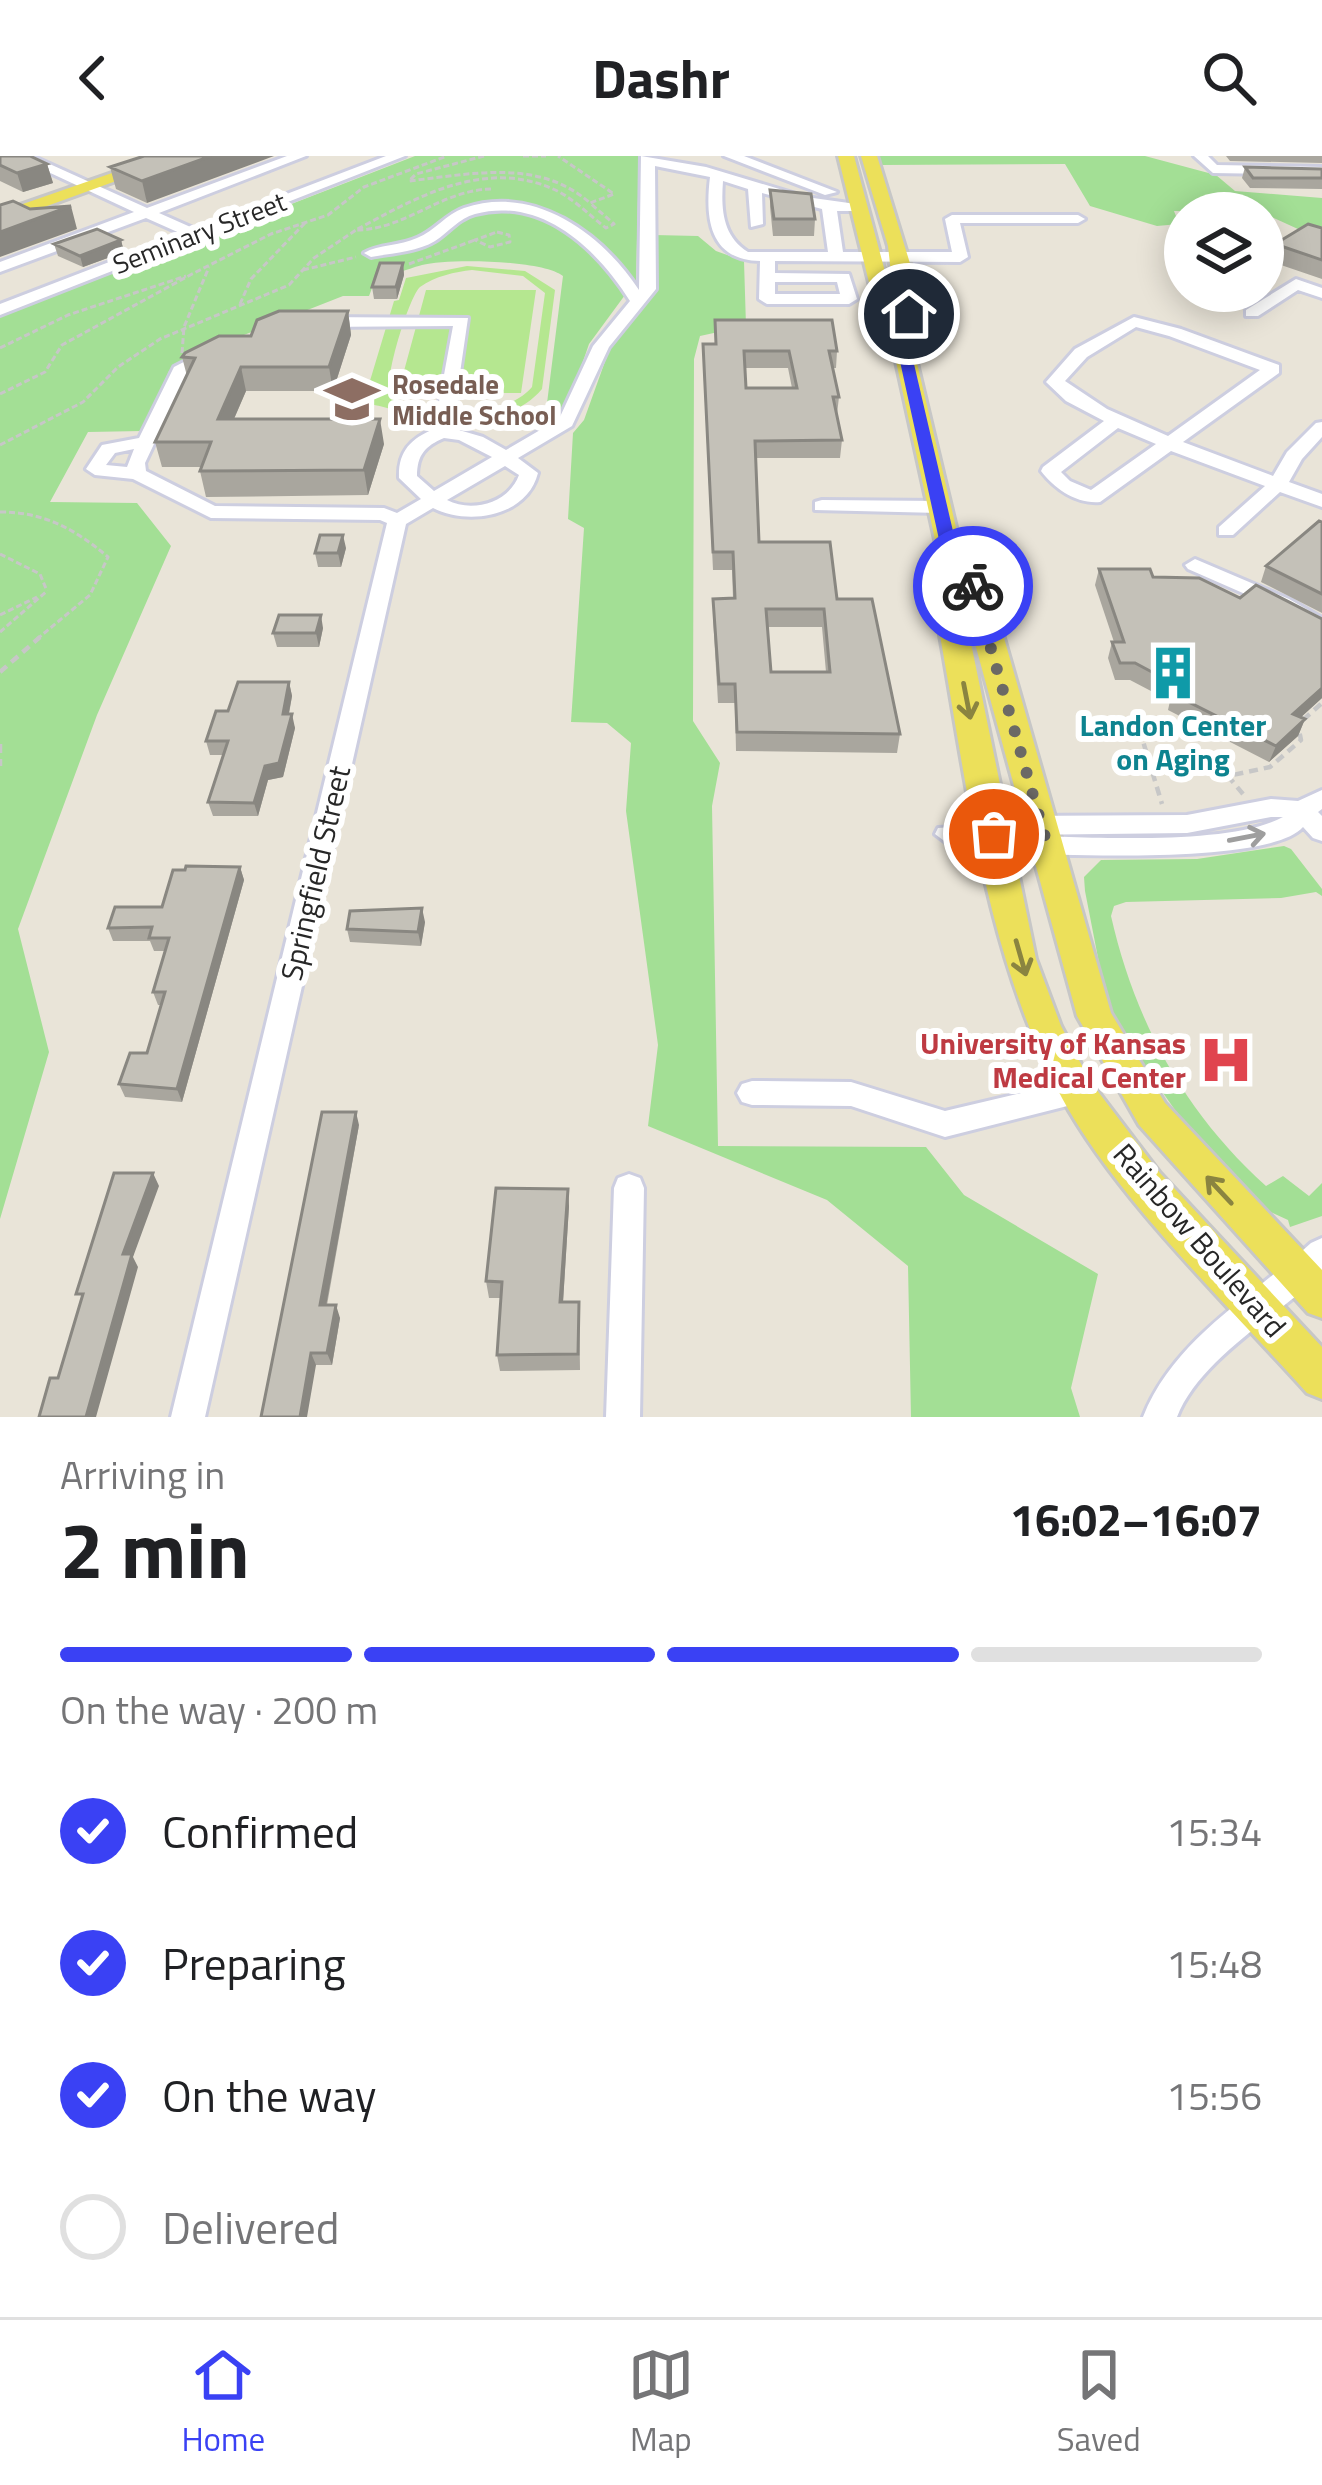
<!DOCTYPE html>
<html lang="en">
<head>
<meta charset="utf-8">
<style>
  body { margin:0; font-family:"Titillium Web",sans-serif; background:#f6f6f6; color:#202124; height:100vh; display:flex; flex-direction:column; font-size:45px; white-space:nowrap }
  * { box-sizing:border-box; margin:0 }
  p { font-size:39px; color:#757577 }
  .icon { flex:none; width:66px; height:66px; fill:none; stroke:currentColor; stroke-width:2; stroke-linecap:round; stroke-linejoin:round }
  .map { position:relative; height:1261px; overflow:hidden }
  .details { display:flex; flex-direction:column; background:#fff; flex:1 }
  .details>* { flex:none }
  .tools { position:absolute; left:1164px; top:36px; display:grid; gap:24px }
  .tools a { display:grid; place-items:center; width:120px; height:120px; border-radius:50%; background:#fff; box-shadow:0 6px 30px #0003; font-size:60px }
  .pin { position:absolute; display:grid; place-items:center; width:102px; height:102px; color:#fff; margin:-51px; border:6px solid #fff; border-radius:50%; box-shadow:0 3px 12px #0007 }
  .courier { position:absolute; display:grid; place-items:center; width:120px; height:120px; margin:-60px; border:9px solid #3a41f4; border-radius:50%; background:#fff; color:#222; box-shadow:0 3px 15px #0007 }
  .head em { font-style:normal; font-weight:700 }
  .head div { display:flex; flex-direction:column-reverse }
  .head { display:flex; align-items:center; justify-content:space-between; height:204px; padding:0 60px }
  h1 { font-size:78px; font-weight:700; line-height:90px }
  .bar { display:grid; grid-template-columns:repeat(4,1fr); gap:18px 12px; align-content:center; height:144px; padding:0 60px }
  .bar i { height:15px; border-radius:9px; background:#e0e0e0 }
  .bar .current { background:#3a41f4 }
  .bar p { grid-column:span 4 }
  ol { padding:0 60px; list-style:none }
  li { display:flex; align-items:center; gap:36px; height:132px }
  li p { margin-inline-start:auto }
  li .icon { padding:12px; border-radius:50%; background:#3a41f4; color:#fff; stroke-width:4 }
  li:last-child { color:#757577 }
  li i { width:66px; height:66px; border:6px solid #e0e0e0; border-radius:50% }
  header { display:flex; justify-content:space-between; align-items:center; height:156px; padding:0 60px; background:#fff; font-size:54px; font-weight:700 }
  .tab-bar { display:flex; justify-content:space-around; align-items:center; height:168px; border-top:3px solid #e0e0e0; background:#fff; font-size:33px; color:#757577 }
  .tab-bar a { display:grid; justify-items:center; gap:6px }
  .tab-bar .current { color:#3a41f4 }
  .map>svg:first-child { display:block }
</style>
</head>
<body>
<header><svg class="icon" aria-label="back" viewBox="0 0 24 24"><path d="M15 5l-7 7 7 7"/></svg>Dashr<svg class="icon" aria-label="search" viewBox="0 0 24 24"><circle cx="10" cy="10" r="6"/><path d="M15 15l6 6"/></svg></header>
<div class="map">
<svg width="1322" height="1261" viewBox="0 0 1322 1261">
  <rect width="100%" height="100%" fill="#e9e4d8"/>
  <path fill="#a3df95" d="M415,0H639L636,124L589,188L567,252L552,271H544L563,120C543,104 448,102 422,109C404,114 397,119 377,119L369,140H343L188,201L169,215L142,275L88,276L50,346L137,347L171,390L97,559L18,773L49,896L0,1063V161Z
    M877,0H1145L1216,19L1235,35L1322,42V84L1263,57L1174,55L1179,68L1157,70L1090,50L1065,8L880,9Z
    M654,79L698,80L716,95L744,105L746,170L700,180L694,203L693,565L720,607L712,650L718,990L926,991L964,1039L1098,1118L1071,1232L1080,1261H911L908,1110L827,1044L648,970L658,889L626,655L631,587L607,567L571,566L584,372L568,363L573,277L584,264L612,186L654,133Z
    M1284,690L1291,693L1322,733V740L1316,736L1281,742L1126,746L1114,750L1111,760C1135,866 1185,957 1266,1030L1283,1020L1309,1040L1322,1027V1060L1290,1071L1288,1064L1264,1053L1194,981L1130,890L1107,848L1085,735L1084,721L1101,704L1197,703Z"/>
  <path fill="#b5e790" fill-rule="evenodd" d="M467,110L525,115L555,134L542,233C515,265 465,270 426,264C402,260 387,248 363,248L394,145L399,144L406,122ZM472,114L523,120L545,137L532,231C509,260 408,279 390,236C384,223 409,141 420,131C435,120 455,116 472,114Z
    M426,134H536L521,237H398Z"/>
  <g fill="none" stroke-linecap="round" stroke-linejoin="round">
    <defs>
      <path id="minor" d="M14,0H32L147,52L287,0H306L159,57L195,73L386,0H405L0,159V148L182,78L146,62L0,116V106L134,56Z
        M641,0L706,11L806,41L863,49V55H837L843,96H952L945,63L952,59H1078L1085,63L1078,67H960L968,101L960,106L775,105V117L849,118L857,143L849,148H767L759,143L760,105C709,104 705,62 710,21L655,10L656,133L609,191L572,270L518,302L538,317C527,361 468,370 433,352L406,368L205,1261H171L387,367L380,364L211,362L133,323L95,319L86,313L102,289L139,282L174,211L209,193L217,198L187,218L145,307L146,315L215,350L384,352L397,357L421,343L399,322C398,296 410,283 434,273L453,170L316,171L308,166L316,161L468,162L452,272L483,281L506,294L559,263L593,190L630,145C597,93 542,40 475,58C459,62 449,76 435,85C417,96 392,97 371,101L364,97C379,88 400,90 417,82C435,75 446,58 464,52C535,28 602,78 639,134ZM723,25L748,33L751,71L763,68L762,37L822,53L828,96H748C722,80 721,52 723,25ZM775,126H837L840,138H775ZM444,282L459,284L492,301L434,335L417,320C417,299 425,290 444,282ZM134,293L127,311L106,309L115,297ZM505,310L519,319C509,347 472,357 447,344Z
        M724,0H744L837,36L825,39Z
        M1194,0H1208L1217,9L1322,11V19L1213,17Z
        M1296,123L1322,132V142L1298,134L1258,160H1246V154Z
        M1134,161L1181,173L1279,209V217L1183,286L1273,320L1287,296L1316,267L1322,266V281L1302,303L1289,326L1322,338V351L1280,336L1233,379H1219V371L1265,330L1171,295L1100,346C1076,348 1055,333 1041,315L1043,311L1104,265L1066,245L1046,226L1075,193ZM1136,171L1169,180L1260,214L1168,280L1107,253L1065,225L1087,201ZM1118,272L1156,288L1091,334L1070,325L1061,316Z
        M822,344L940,345L950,351L940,357L815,354V346Z
        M1195,403L1289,443L1322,462V478L1275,451L1188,413L1185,409Z
        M1322,634V653L1318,656L1322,660V685L1313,682L1303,671C1269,710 1052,698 996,697L987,694L984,687H947L935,678L938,672L980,669L983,663L992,660L1187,659L1271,643L1298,645ZM1271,661H1283C1226,692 1074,680 1006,679L1187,677Z
        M1077,924L1087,927L1092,936L1087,945L945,981L851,950L752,949L742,946L737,937L742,928L752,925L851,926L945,955Z
        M629,1018L640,1022L644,1032L640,1261H606L614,1032L618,1022Z
        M1322,1082V1118C1278,1159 1199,1204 1177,1261H1143C1174,1183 1250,1142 1311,1087Z"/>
      <path id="major" d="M161,0H185L0,67V56Z
        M838,0H854L895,153L888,90L861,0H877L912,114L915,159L910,178L960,388L992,440L1111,857L1165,947L1322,1114V1162L1308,1157L1139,969L1077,860L959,429L1036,803L1061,870L1090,925L1160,1017L1322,1191V1243L1307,1237C1230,1151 1116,1042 1062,942C981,792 965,608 933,441L936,388L890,178L877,159Z"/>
    </defs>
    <use href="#minor" stroke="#cdcee0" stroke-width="6"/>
    <use href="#major" stroke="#c7c7c7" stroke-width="6"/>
    <path stroke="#c7c7c7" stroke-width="3" stroke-dasharray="6 3" stroke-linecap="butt" d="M484,0L416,18L409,25C471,18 539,2 590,47
      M523,0H546
      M491,33C441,34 405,74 356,74C415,42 484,2 553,33C572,41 589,59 606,72L614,68L590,47L614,38L558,0
      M497,76L509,79L510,86L490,91L475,84Z
      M409,108L475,84
      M303,114L356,101
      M240,148L251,123L305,67
      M0,192L68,159L186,120
      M182,197L184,171L209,111
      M0,238L45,216L62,189L192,118L271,78L328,59L364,31L447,0
      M0,289L83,246L118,211L160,183L289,129L314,102L356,74
      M0,356C44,356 75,373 108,401L90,439L36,484
      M0,398L40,418L47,435
      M0,459L37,441
      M0,476L47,435"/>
    <path stroke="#c7c7c7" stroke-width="4.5" stroke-dasharray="9 6" stroke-linecap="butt" d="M0,516L40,481
      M1135,559L1162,648
      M1303,564L1322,547
      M0,588V610
      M1243,638L1228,620L1270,611L1301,584L1299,574"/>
    <use href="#minor" fill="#fff" fill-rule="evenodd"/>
    <use href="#major" fill="#ece05a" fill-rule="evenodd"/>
  </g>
  <path fill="#a9a69e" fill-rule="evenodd" d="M0,0L47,8L53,27L23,36L0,25Z
    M144,0L147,47L116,33L110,11Z
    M1226,0H1322V7L1230,5Z
    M1245,11L1322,13V33L1250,32L1242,22Z
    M770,34L815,63L814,80H773L770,51Z
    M1322,72V123L1269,105L1275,88Z
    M121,84L124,96L83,111L58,100L54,88Z
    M403,107L404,119L397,143H374L372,131Z
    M348,155L351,179L333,235H246L234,263L384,288L368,339L206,341L200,315L202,311H162L155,286L187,220L182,201L251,180Z
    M715,164L837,195L836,212H833L839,241L837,258L842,284L840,302H755L759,386L837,443L900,578L897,597L736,595L735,547H718L713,461V443L733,442L732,414H713L703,205V188H715ZM745,212H788L792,232H746ZM767,471H822L826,516H771Z
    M1322,366V457L1261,426L1266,410Z
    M346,392L341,411H318L315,397Z
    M1099,413L1153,421L1322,463V542L1301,561L1305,563L1298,580L1269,606L1168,554L1170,545L1130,524H1115L1108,502L1112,486H1114L1095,429Z
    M323,472L319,491H277L273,477Z
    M289,526L292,540L289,558L295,572L283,621L268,624L258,660H213L208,646L223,599H210L206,585L228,555Z
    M240,711L244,724L182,946L125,941L119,928L147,897L162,849H158L153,836L165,795H154L150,785H113L108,772L162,751Z
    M425,766L421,790L350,786L347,773Z
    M359,969L327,1149L340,1162L332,1209H316L261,1261Z
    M569,1050L563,1146H579L580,1214L500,1215L497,1199L501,1142H489L486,1125Z"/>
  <path fill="#898781" d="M211,0H274L147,47L142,25Z
    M47,8L53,27L23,36L17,17Z
    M71,50L77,73L0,101V76Z
    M121,84L124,96L83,111L80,100Z
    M403,107L404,119L397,143L396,131Z
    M348,155L351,179L333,235L329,211Z
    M241,211L246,235L223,288L218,263Z
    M380,263L384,288L368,339L364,314Z
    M343,379L346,392L341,411L338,397Z
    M321,459L323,472L319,491L316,477Z
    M289,526L292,540L286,572L283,558Z
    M1322,532V542L1287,574L1293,558Z
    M292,558L295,572L283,621L268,624L258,660L254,647L265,610Z
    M1305,563L1298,580L1269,606L1276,590Z
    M240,711L244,724L182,946L177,933Z
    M422,752L425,766L421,790L418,776Z
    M356,956L359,969L324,1161L320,1149Z
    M153,1017L159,1030L133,1101L138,1111L96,1261H86L123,1098Z
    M568,1033L569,1050L562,1162L560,1146Z
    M336,1149L340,1162L332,1209L327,1197Z
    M311,1197L316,1209L307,1261H300Z"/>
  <path fill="#c4c1b8" stroke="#898781" stroke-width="3" fill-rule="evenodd" d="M0,0H30L47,8L17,17L0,9Z
    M144,0H211L142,25L110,11Z
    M1245,11L1322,13V22H1253Z
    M770,34L811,38L815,63H774Z
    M13,45L30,53L71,50L0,76V49Z
    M1308,68L1322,72V104L1275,88Z
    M97,73L121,84L80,100L54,88Z
    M380,107H403L396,131H372Z
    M279,155H348L329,211H241L218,263H380L364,314L200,315L211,286H155L195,202L182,201L185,197L219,180H251L257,164Z
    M715,164H832L837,195H829L839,241H833L842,284L755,285L759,386H830L837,443H872L900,578L737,576L735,528H719L713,443L735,442L733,396H713L703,188H716ZM744,195H789L797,232H746ZM766,453H824L830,516H771Z
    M1319,365L1322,366V438L1266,410Z
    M320,379H343L338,397H315Z
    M1099,413H1150L1153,421L1199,422L1240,442L1256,429L1322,463V532L1293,558L1305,563L1276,590L1173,538L1180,531L1135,507H1120L1112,486H1124Z
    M279,459H321L316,477H273Z
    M238,526H289L283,558H292L279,607L265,610L254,647L208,646L228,585H206L216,555H228Z
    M186,710L240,711L177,933L119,928L130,897H147L165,836H153L169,782H149L152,771L108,772L115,751H162L173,714H185Z
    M422,752L418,776L347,773L350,755Z
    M322,956H356L320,1149H336L327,1197H311L300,1261H261Z
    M114,1017H153L123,1098H132L86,1261H39L50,1222H58L83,1138H76Z
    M496,1032L568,1033L560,1146H579L578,1198L497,1199L502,1126L486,1125Z"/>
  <defs><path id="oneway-shaft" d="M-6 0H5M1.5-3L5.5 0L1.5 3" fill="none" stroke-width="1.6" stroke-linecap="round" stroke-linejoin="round" transform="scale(3)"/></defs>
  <g stroke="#8a8440">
    <use href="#oneway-shaft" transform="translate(967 545) rotate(79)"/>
    <use href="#oneway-shaft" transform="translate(1021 802) rotate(74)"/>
    <use href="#oneway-shaft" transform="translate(1219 1034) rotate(-133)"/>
  </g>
  <use stroke="#9e9e9e" href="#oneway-shaft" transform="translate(1247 681) rotate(-11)"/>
  <path fill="#3a41f4" d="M909,154L915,158L907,178L956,388L982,430L973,435L967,434L940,388L894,178Z"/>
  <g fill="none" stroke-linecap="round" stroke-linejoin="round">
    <path stroke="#6b6965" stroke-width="12" stroke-dasharray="0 21.6" d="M973,430L1047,688H996L994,678"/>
  </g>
  <defs>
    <symbol id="school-bare" viewBox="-9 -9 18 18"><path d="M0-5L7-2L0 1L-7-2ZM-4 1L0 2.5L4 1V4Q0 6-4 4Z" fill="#8d6e63" stroke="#fff" stroke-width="2.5" paint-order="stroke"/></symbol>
    <symbol id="building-bare" viewBox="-9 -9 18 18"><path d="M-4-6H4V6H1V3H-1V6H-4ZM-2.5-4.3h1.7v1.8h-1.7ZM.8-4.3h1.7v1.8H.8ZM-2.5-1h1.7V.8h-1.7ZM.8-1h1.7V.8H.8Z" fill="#0f9aa8" stroke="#fff" stroke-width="2.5" paint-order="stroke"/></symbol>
    <symbol id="hospital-bare" viewBox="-9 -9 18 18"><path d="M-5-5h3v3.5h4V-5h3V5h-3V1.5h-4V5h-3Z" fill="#e0444e" stroke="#fff" stroke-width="2.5" paint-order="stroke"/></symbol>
  </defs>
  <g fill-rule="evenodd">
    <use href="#school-bare" x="314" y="205" width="76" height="76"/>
    <use href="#building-bare" x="1135" y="479" width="76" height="76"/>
    <use href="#hospital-bare" x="1188" y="866" width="76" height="76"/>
  </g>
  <g text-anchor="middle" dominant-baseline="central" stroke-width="12" stroke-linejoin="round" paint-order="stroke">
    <g font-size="27" fill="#272727" stroke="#fff">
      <text transform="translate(199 76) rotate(-21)">Seminary Street</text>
    </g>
    <g font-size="27" font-weight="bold" fill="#785e54" stroke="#fff" text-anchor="start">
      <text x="392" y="227">Rosedale<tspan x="392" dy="31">Middle School</tspan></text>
    </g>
    <g font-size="30" font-weight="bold" fill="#0d838f" stroke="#fff">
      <text x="1173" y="569">Landon Center<tspan x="1173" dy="34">on Aging</tspan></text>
    </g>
    <g font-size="30" fill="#272727" stroke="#fff">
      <text transform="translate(315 717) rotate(-77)">Springfield Street</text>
      <text transform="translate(1200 1084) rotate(49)">Rainbow Boulevard</text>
    </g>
    <g font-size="30" font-weight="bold" fill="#be3a42" stroke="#fff" text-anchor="end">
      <text x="1186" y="887">University of Kansas<tspan x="1186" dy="34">Medical Center</tspan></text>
    </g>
  </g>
</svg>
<div class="tools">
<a><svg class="icon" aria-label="layers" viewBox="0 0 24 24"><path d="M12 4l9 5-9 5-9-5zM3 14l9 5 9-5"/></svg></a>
</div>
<div class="pin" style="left:994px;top:678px;background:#ea580c"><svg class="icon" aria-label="bag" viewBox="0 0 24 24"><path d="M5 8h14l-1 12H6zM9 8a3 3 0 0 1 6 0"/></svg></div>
<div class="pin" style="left:909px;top:158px;background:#1f2937"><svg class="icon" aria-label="home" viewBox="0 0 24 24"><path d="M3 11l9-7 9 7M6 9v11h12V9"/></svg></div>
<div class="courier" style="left:973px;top:430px"><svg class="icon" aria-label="bike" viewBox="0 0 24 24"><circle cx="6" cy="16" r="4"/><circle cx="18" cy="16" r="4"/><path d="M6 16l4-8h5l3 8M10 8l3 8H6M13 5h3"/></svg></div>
</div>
<section class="details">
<div class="head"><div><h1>2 min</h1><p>Arriving in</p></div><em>16:02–16:07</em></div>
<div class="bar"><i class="current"></i><i class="current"></i><i class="current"></i><i></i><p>On the way · 200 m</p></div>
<ol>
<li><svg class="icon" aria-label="check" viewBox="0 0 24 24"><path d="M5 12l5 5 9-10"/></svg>Confirmed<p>15:34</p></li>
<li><svg class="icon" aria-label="check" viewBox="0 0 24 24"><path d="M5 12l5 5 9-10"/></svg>Preparing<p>15:48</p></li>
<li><svg class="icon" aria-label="check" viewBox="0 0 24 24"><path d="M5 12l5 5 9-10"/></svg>On the way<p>15:56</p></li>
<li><i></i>Delivered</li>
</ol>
</section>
<nav class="tab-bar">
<a class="current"><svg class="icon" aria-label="home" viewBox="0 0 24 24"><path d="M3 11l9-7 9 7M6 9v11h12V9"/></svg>Home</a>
<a><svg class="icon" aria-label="map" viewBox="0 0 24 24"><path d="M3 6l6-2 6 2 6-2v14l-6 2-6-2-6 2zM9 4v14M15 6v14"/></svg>Map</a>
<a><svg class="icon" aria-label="saved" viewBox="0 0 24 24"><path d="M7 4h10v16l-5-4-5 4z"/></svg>Saved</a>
</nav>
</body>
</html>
